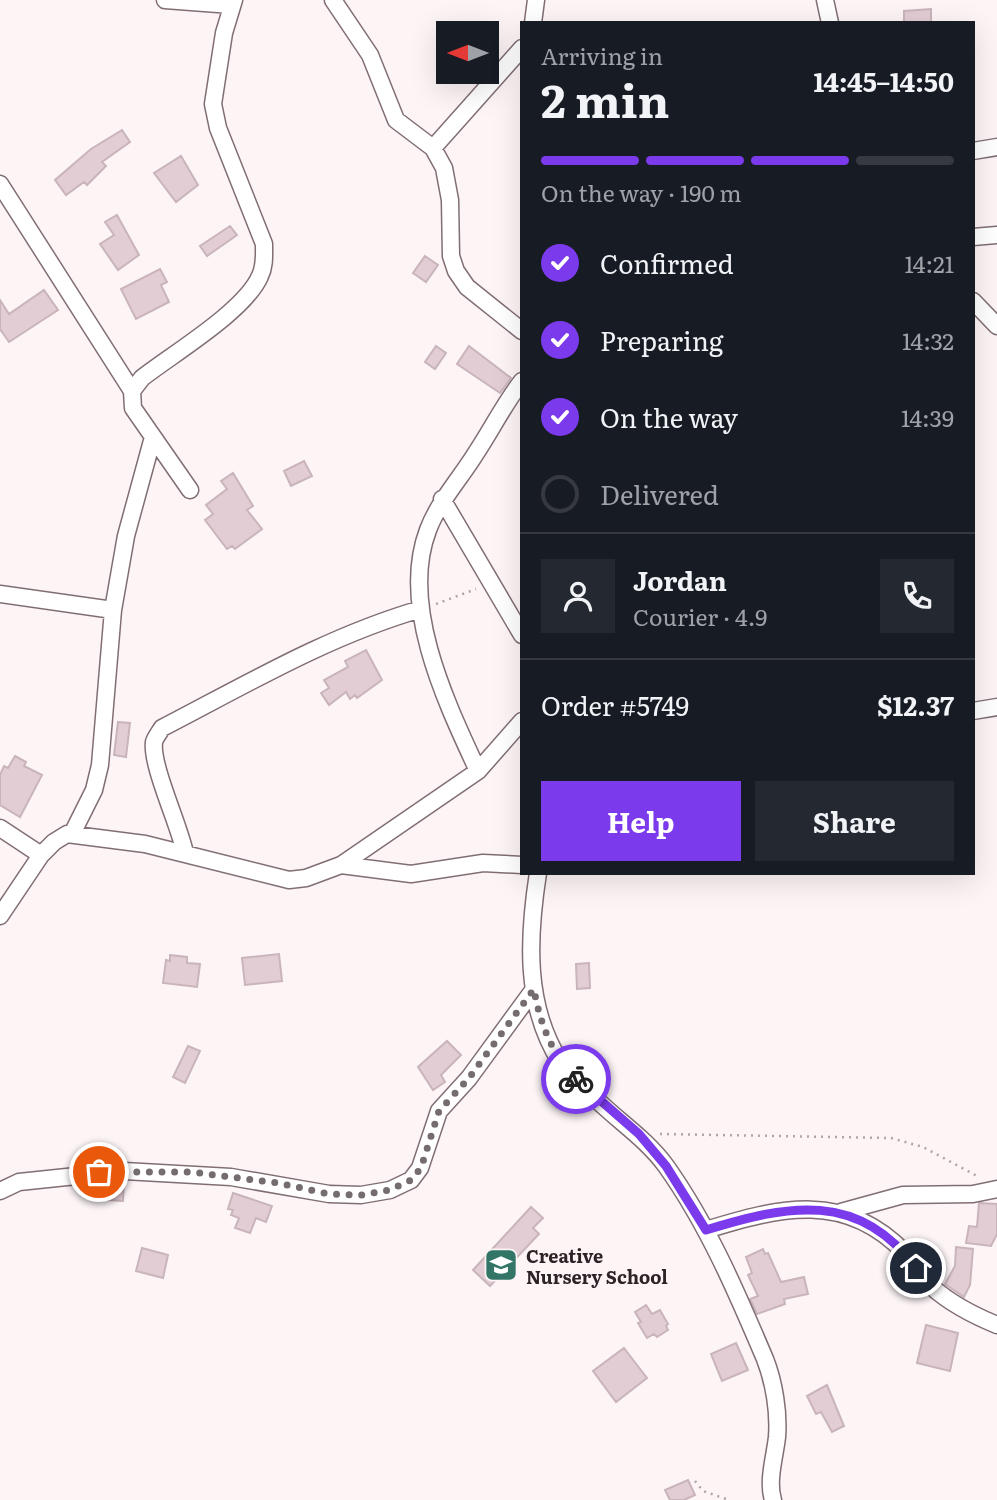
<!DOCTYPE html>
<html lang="en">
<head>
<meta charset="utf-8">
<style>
  body { margin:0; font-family:Literata,serif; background:#242831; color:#f1f3f6; height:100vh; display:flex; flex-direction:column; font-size:26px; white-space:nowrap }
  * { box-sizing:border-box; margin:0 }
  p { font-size:23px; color:#9ea1a6 }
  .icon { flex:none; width:38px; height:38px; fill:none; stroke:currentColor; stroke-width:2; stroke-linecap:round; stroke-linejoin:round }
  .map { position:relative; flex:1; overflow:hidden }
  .drawer { position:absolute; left:520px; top:21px; width:455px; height:854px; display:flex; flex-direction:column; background:#171b24; border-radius:0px; box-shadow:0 7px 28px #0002 }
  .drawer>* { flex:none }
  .needle { width:46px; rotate:270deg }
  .fabs { position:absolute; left:436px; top:21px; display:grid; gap:14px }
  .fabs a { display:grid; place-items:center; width:63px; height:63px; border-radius:0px; background:#171b24; box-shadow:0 7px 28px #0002; font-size:35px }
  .pin { position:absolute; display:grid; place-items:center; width:60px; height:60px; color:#fff; margin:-30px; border:4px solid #fff; border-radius:50%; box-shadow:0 2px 7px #0007 }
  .courier { position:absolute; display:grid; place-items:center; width:70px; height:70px; margin:-35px; border:5px solid #7c3aed; border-radius:50%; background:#fff; color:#222; box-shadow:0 2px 9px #0007 }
  .overview em { font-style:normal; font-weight:700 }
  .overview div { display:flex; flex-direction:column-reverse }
  .overview { display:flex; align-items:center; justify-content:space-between; height:119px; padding:0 21px }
  h1 { font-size:46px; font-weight:700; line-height:52px }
  .bar { display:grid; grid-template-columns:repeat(4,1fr); gap:10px 7px; align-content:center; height:84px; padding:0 21px }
  .bar i { height:9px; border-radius:5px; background:#363941 }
  .bar .active { background:#7c3aed }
  .bar p { grid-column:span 4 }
  .line { display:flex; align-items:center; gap:18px; padding:0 21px; border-top:2px solid #363941 }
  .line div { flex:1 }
  .round { display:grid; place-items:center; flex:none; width:74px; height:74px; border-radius:0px; background:#242831 }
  ol { padding:0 21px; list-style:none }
  li { display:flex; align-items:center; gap:21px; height:77px }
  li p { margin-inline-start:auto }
  li .icon { padding:7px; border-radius:50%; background:#7c3aed; color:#fff; stroke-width:4 }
  li:last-child { color:#9ea1a6 }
  li i { width:38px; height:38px; border:4px solid #363941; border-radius:50% }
  .action { display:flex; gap:14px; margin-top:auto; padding:14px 21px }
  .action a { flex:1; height:80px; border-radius:0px; background:#7c3aed; color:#fff; font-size:28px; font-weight:700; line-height:80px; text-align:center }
  .action a+a { background:#242831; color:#f1f3f6 }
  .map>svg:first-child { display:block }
</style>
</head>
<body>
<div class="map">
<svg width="997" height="1500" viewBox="0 0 997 1500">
  <rect width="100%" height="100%" fill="#fdf4f6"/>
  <path fill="#e3cdd4" stroke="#c9b4bb" stroke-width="2" d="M931,9V23H904V11Z
    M122,130L130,142L102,162L106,166L87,185L84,182L66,195L55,180L91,149Z
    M181,156L198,185L176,202L154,173Z
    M117,215L139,255L118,270L100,244L114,235L105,222Z
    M230,226L237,235L207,256L200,246Z
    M425,256L438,265L426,282L413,273Z
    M160,269L167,282L161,285L169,302L136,319L121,289Z
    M44,290L58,310L9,342L0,329V300L9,314Z
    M436,346L446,353L435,369L425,362Z
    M469,346L511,378L500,393L457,364Z
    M304,461L312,476L291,486L284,471Z
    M233,473L253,506L247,510L262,529L235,549L232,546L227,549L205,520L213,514L206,505L227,489L221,481Z
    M366,650L382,680L357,698L355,695L350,699L346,692L329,705L321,693L329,688L324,680L348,667L345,661Z
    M118,722L130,723L126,757L114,755Z
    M15,756L26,762L24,766L42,775L20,817L0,805V775L4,766L8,768Z
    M279,954L282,981L245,985L242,958Z
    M170,955L187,957V963L200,964L197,987L163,983L166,960L170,961Z
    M589,963L590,988L577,989L576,964Z
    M447,1041L461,1055L441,1075L445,1082L433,1090L418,1067Z
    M188,1046L200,1051L185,1083L173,1077Z
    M124,1183L123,1201L93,1199L94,1185Z
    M233,1193L272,1206L266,1222L256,1218L250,1233L235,1228L239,1218L231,1215L233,1210L228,1209Z
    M979,1203L997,1204V1234L991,1246L966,1243L969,1226L977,1227Z
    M531,1207L543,1218L533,1228L539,1234L490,1286L473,1270Z
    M956,1247L973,1249L970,1285L964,1297L945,1284L955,1266Z
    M142,1248L168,1255L163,1278L136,1271Z
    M763,1249L765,1254L768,1253L781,1282L804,1277L808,1294L784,1299L785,1304L757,1314L750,1299L758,1296L748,1275L752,1273L746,1257Z
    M646,1305L652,1314L660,1310L668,1324L666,1326L668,1330L657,1337L654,1334L647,1338L638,1323L641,1322L635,1312Z
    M926,1325L958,1333L950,1371L917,1363Z
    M736,1343L748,1370L722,1381L711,1354Z
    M624,1348L647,1378L616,1402L593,1371Z
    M827,1385L844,1426L832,1432L821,1412L816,1414L807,1396Z
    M688,1480L695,1495L684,1500H670L665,1490Z"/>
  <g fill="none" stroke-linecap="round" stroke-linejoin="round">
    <defs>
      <path id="street" d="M165,0L231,5
        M333,0L370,55L396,120L433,148L444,168L450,200L451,256L456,271L467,287L522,331
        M825,0L830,23
        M533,23L536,0
        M433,148L522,48
        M973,151L997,147
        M0,184L132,391
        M973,237L997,235
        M973,301L997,326
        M190,490L133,408L132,391L142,378C174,353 245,311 260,276C265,266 264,255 264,244L218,128L213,104L224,33L234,0
        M442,499L522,635
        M0,594L113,610
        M973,711L997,707
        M478,771C447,704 399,606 428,530C439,501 460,479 476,453C492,429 504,404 522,381
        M0,828L41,855
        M72,834L94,790L100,765L113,610L126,536L153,437
        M185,853C179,824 151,766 154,742C155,738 159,733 162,728C247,684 328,636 421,609
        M341,865L478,771L522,721
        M538,873C528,937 524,1006 561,1063C570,1077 586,1089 598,1101C621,1123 647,1140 666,1166C708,1225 737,1293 765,1359C774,1382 779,1412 777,1437C775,1456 767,1481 773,1500
        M0,916L41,855L54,842L67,834L145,844L289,880L306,878L341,865L411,874L483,863L522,865
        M0,1191L19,1182L124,1171L231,1177L329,1194L361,1195L390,1190L411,1180L420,1168L439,1111L469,1078L534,989
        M841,1212L903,1195L973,1194L997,1189
        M706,1230C780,1207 846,1191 905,1253C915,1264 922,1277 932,1287C950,1303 975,1316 997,1325"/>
    </defs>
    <use href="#street" stroke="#816e74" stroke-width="19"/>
    <path stroke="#ada5a7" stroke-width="2.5" stroke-dasharray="2 5" stroke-linecap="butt" d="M436,604L476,589
      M660,1134L891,1138L923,1147L977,1176
      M695,1481L703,1491L729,1500"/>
    <use href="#street" stroke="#fff" stroke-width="16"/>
  </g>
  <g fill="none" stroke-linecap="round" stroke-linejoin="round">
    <path stroke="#746c6f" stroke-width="7" stroke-dasharray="0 12.6" d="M99,1172H191L278,1183L329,1194L361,1195L390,1190L411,1180L421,1168L439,1111L469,1078L534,989C540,1024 552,1054 576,1079"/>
    <path stroke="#7c3aed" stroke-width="9" d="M576,1079L639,1134L666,1166L706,1230C787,1205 859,1190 916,1268"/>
  </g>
  <defs>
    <symbol id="school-square" viewBox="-11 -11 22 22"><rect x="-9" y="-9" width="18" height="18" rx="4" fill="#337667" stroke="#fdf4f6"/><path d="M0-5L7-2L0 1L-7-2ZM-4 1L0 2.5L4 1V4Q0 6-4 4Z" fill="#fff"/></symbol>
  </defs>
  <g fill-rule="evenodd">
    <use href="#school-square" x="482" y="1246" width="38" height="38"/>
  </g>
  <g text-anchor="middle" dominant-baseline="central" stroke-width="5" stroke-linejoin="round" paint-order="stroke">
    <g font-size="18" font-weight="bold" fill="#2b2326" stroke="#fdf4f6" text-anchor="start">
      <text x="526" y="1255">Creative<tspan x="526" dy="21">Nursery School</tspan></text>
    </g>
  </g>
</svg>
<div class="fabs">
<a><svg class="needle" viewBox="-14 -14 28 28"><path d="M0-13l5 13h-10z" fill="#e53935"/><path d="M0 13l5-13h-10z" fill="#9ea1a6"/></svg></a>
</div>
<div class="pin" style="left:99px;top:1172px;background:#ea580c"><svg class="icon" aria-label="bag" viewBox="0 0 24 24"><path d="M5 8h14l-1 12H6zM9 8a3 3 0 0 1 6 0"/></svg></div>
<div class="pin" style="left:916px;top:1268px;background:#1f2937"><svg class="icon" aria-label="home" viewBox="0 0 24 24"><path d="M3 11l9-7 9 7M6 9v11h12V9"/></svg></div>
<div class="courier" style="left:576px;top:1079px"><svg class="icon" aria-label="bike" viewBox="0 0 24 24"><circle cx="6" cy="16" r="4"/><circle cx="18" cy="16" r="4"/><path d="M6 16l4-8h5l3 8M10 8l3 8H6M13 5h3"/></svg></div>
<section class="drawer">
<div class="overview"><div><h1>2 min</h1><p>Arriving in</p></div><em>14:45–14:50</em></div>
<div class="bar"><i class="active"></i><i class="active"></i><i class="active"></i><i></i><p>On the way · 190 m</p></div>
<ol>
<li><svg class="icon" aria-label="check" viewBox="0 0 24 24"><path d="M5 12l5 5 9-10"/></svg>Confirmed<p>14:21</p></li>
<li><svg class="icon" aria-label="check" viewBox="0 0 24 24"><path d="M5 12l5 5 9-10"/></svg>Preparing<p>14:32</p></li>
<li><svg class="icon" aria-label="check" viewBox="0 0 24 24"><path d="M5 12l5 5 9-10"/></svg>On the way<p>14:39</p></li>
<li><i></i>Delivered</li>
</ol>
<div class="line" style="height:126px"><a class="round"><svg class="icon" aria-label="person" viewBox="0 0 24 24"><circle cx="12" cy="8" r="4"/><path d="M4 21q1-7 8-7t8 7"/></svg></a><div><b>Jordan</b><p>Courier · 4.9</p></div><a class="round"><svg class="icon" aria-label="phone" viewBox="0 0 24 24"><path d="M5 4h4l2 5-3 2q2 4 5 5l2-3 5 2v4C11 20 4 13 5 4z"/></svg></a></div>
<div class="line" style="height:91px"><div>Order #5749</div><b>$12.37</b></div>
<div class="action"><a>Help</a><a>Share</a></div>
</section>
</div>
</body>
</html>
